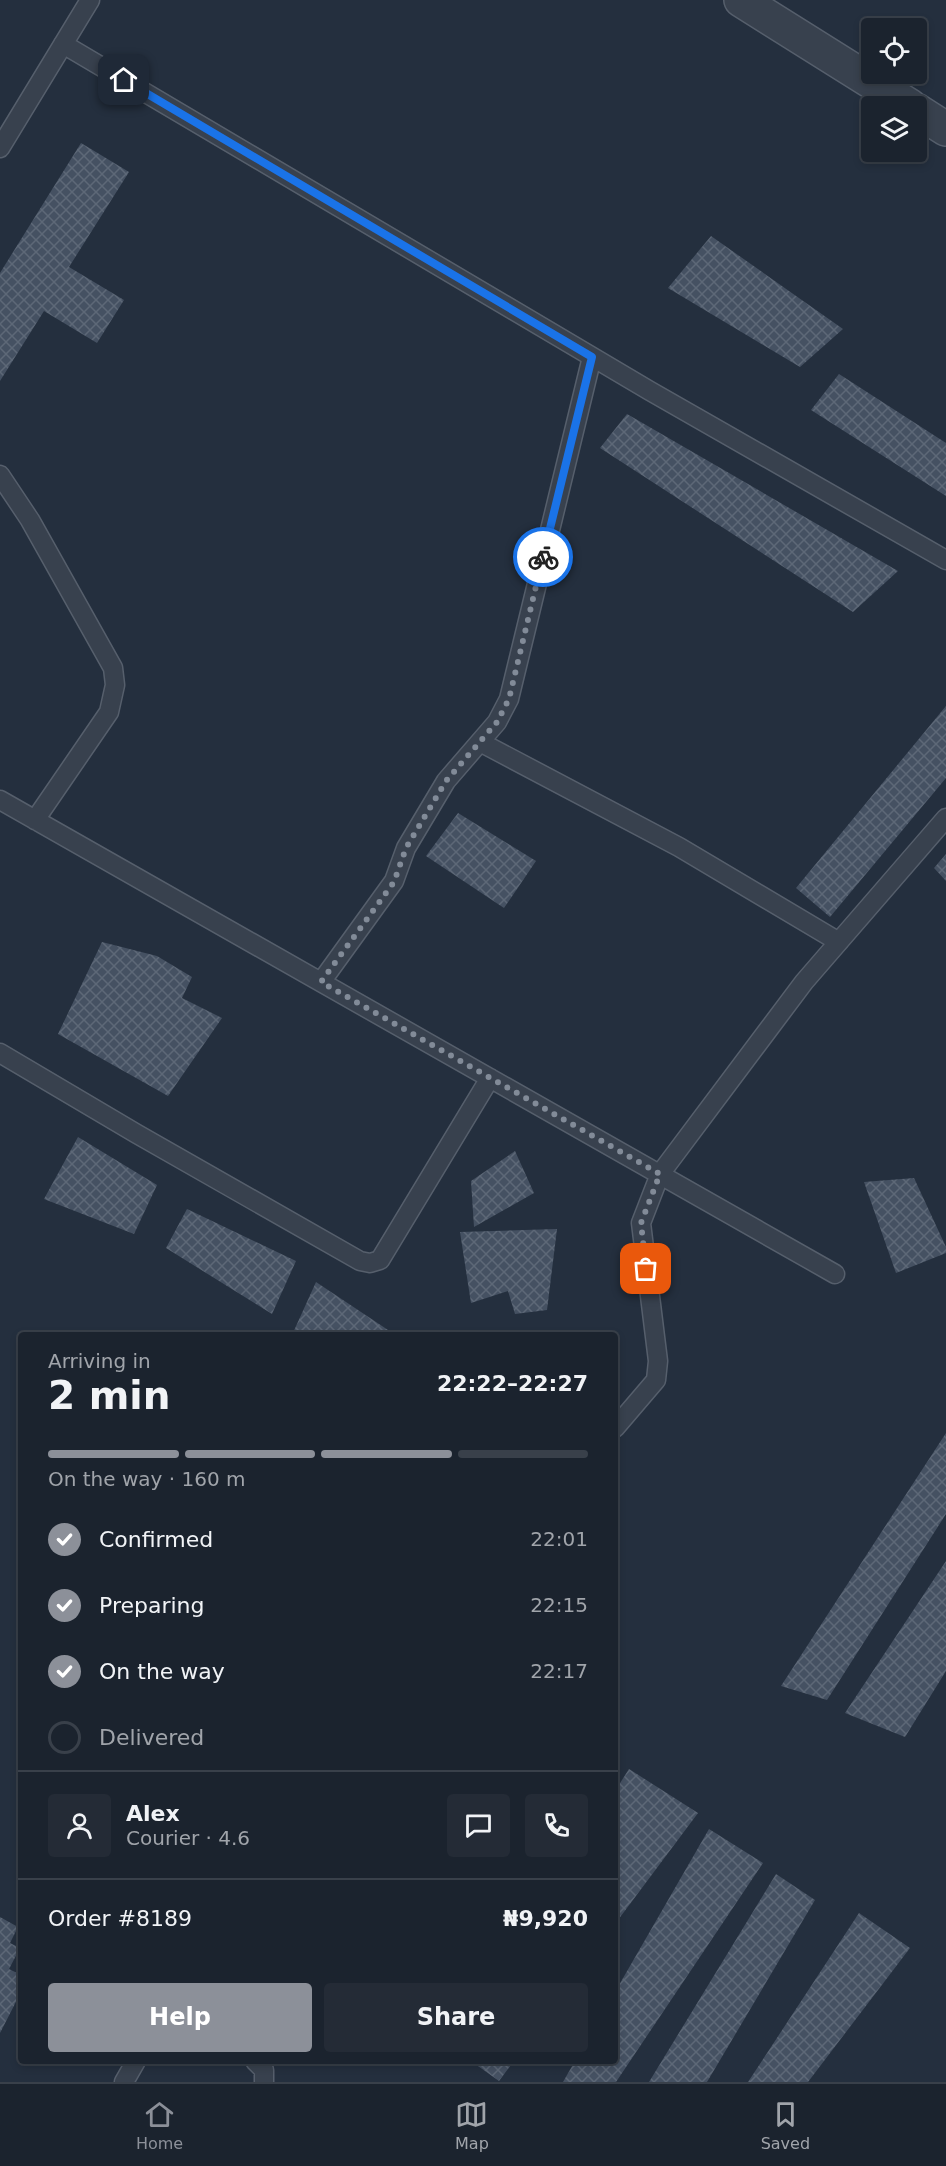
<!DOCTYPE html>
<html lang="en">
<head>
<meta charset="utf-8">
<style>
  body { margin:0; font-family:"DejaVu Sans",sans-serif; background:#242b36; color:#f1f3f6; height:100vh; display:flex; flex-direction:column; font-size:22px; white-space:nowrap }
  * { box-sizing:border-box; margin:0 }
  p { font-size:20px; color:#a0a4aa }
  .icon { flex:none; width:33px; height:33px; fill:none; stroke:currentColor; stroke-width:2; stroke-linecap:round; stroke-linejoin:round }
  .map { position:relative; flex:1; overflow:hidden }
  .sheet { position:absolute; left:18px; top:1332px; width:600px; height:732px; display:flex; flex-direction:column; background:#1b232e; border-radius:6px; box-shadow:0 3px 9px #0003,0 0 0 2px #39404a }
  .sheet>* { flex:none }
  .buttons { position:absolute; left:861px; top:18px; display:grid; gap:12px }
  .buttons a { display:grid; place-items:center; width:66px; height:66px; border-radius:6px; background:#1b232e; box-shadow:0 3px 9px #0003,0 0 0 2px #39404a; font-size:30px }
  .pin { position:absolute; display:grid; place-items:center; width:51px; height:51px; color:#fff; margin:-26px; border-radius:12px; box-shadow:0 3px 9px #0006 }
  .courier { position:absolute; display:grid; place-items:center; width:60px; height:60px; margin:-30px; border:4px solid #1a73e8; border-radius:50%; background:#fff; color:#222; box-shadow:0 2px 8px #0007 }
  .overview em { font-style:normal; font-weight:800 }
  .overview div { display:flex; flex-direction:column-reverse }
  .overview { display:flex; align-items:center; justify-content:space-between; height:102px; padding:0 30px }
  h1 { font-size:39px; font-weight:800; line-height:45px }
  .bar { display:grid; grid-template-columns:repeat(4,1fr); gap:9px 6px; align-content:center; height:72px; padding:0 30px }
  .bar i { height:8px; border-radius:4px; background:#39404a }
  .bar .on { background:#8c9099 }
  .bar p { grid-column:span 4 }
  .line { display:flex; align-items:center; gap:15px; padding:0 30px; border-top:2px solid #39404a }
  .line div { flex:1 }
  .round { display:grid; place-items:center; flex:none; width:63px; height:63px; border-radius:6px; background:#242b36 }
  ol { padding:0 30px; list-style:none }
  li { display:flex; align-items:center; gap:18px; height:66px }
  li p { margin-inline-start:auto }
  li .icon { padding:6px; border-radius:50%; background:#8c9099; color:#fff; stroke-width:4 }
  li:last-child { color:#a0a4aa }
  li i { width:33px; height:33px; border:3px solid #39404a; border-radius:50% }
  .cta { display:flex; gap:12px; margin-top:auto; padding:12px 30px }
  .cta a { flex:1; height:69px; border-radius:6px; background:#8c9099; color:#fff; font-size:24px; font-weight:800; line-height:69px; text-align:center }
  .cta a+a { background:#242b36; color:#f1f3f6 }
  .tabs { display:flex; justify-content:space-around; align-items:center; height:84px; border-top:2px solid #39404a; background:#1b232e; font-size:16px; color:#a0a4aa }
  .tabs a { display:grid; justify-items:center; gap:3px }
  .tabs .on { color:#8c9099 }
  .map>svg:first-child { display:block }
</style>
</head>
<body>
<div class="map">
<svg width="946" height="2082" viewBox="0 0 946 2082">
  <defs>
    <pattern id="building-cross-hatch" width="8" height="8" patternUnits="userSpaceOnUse" patternTransform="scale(1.5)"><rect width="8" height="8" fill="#455162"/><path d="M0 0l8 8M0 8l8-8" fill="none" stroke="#5d6877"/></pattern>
  </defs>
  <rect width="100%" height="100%" fill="#242f3e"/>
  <path fill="url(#building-cross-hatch)" d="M81,143L129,172L69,267L124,300L97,343L44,311L0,381V273Z
    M711,236L843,329L800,367L668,288Z
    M839,374L946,443V496L811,410Z
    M627,414L898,571L853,612L600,448Z
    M946,706V778L830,917L796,888Z
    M458,813L536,861L504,908L426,856Z
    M946,854V881L934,868Z
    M102,942L157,956L192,977L182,998L222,1018L168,1096L58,1034Z
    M78,1137L157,1185L134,1234L44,1199Z
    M515,1151L534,1193L474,1227L471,1181Z
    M914,1178L946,1247V1253L896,1273L864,1182Z
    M187,1209L296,1261L272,1314L166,1248Z
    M557,1229L547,1310L515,1314L508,1291L471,1303L460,1232Z
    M316,1282L388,1330L386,1335H292Z
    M946,1433V1514L827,1700L781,1686Z
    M946,1561V1671L905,1737L845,1713Z
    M629,1769L698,1813L615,1924V1791Z
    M709,1829L763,1863L616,2082H563L575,2061H615V1992Z
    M776,1874L815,1900L707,2082H649Z
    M859,1913L910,1948L808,2082H748Z
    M0,1917L18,1927L10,1943L20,1948L9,1969L21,1975V1992L0,2033Z
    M471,2061H514L499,2081Z"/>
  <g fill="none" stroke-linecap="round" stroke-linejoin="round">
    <defs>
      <path id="lane" d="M63,44L650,391L946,560
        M0,148L90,0
        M0,475L30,520L113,668L115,685L109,712L35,820
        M480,742L679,847L839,942
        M0,800L835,1274
        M321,982L394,881L406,848L446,781L497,722L509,699L592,357
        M0,1053L137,1134L360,1261L370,1263L380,1260L490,1078
        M615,1428L656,1380L658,1361L641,1223L660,1174L804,982L946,818
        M255,2061L264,2070V2082
        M124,2082L136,2061"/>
      <path id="street" d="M741,0L910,106
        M916,110L946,129"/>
    </defs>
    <use href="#lane" stroke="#565f6c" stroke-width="21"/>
    <use href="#street" stroke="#565f6c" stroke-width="36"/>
    <use href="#lane" stroke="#38414e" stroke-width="18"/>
    <use href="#street" stroke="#38414e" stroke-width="33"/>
  </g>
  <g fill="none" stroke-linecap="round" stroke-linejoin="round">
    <path stroke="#828b98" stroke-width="6" stroke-dasharray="0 10.8" d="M543,557L509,699L497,722L446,781L406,848L394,882L321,982L660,1174L641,1223L646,1269"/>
    <path stroke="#1a73e8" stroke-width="8" d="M124,80L592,357L543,557"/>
  </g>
</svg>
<div class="buttons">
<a><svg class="icon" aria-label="locate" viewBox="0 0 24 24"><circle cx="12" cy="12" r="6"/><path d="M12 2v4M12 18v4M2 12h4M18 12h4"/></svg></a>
<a><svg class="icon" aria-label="layers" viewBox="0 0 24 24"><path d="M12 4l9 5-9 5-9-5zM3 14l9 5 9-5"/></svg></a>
</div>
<div class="pin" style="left:646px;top:1269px;background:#ea580c"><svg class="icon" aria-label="bag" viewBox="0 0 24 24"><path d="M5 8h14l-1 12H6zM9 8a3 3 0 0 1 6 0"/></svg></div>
<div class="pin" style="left:124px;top:80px;background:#1f2937"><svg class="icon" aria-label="home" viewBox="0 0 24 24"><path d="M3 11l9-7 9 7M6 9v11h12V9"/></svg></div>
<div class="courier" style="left:543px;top:557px"><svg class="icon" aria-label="bike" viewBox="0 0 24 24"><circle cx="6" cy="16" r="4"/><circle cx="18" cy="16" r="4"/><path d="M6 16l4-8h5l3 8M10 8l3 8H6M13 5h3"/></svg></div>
<section class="sheet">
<div class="overview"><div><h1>2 min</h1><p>Arriving in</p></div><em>22:22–22:27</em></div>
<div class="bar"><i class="on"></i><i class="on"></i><i class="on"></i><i></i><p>On the way · 160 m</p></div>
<ol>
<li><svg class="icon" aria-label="check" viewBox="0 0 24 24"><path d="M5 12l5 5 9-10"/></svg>Confirmed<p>22:01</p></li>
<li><svg class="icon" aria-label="check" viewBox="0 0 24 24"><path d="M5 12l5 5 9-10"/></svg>Preparing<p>22:15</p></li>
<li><svg class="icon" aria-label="check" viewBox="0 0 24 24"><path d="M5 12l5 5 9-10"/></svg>On the way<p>22:17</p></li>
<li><i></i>Delivered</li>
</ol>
<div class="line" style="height:108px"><a class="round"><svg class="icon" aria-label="person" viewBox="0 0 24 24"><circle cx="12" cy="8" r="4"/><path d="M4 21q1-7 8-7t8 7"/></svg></a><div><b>Alex</b><p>Courier · 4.6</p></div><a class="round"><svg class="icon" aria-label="chat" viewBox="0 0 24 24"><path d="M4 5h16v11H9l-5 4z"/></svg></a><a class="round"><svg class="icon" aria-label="phone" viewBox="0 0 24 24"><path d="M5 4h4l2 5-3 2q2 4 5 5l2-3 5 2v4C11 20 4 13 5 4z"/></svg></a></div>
<div class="line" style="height:78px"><div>Order #8189</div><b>₦9,920</b></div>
<div class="cta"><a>Help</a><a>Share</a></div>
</section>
</div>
<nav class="tabs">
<a class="on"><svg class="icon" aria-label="home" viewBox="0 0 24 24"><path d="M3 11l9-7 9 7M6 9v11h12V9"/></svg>Home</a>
<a><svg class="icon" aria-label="map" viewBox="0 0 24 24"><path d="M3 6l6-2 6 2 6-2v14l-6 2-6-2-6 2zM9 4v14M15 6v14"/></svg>Map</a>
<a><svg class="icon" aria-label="saved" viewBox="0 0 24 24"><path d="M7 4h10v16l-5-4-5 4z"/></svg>Saved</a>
</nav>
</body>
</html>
